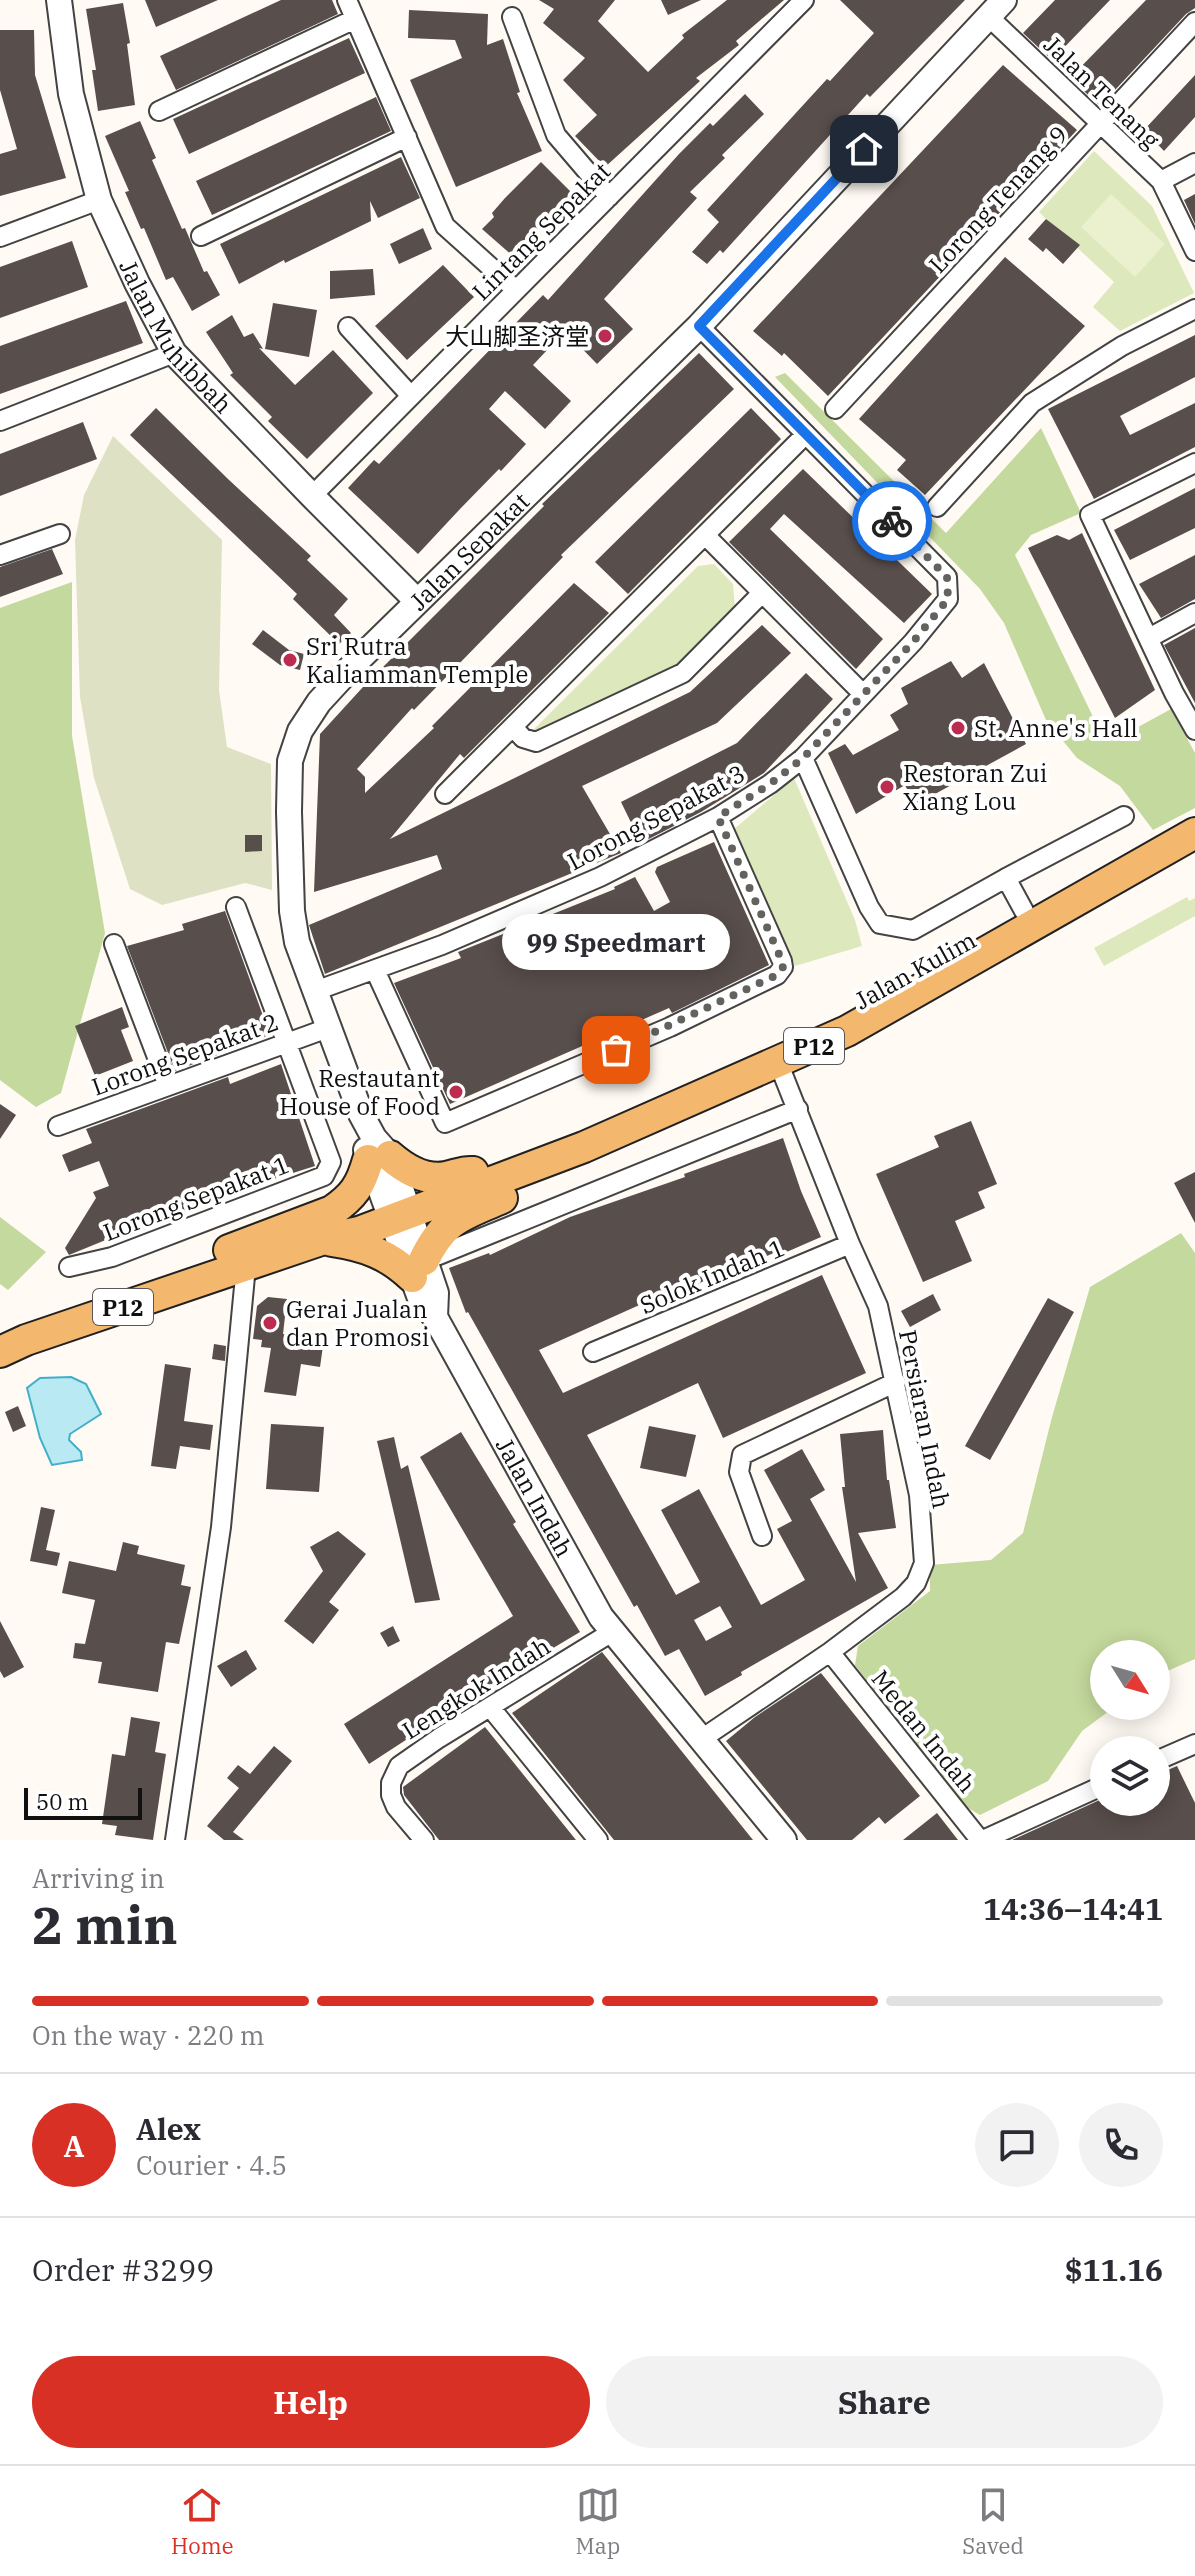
<!DOCTYPE html>
<html lang="en">
<head>
<meta charset="utf-8">
<style>
  body { margin:0; font-family:"IBM Plex Serif","Noto Sans SC",serif; background:#f2f2f3; color:#2b2b33; height:100vh; display:flex; flex-direction:column; font-size:30px; white-space:nowrap }
  * { box-sizing:border-box; margin:0 }
  p { font-size:26px; color:#7c7c81 }
  .icon { flex:none; width:44px; height:44px; fill:none; stroke:currentColor; stroke-width:2; stroke-linecap:round; stroke-linejoin:round }
  .map { position:relative; height:1840px; overflow:hidden }
  .details { display:flex; flex-direction:column; background:#fff; flex:1 }
  .details>* { flex:none }
  .needle { width:52px; rotate:127deg }
  .fabs { position:absolute; left:1090px; top:1640px; display:grid; gap:16px }
  .fabs a { display:grid; place-items:center; width:80px; height:80px; border-radius:50%; background:#fff; box-shadow:0 4px 20px #0003; font-size:40px }
  .scale { position:absolute; left:24px; bottom:20px; width:118px; box-sizing:border-box; padding-left:8px; border:4px solid #101010; border-top:0; font-size:22px; line-height:28px; white-space:nowrap; color:#101010; -webkit-text-stroke:6px #fff; paint-order:stroke }
  .pin { position:absolute; display:grid; place-items:center; width:68px; height:68px; color:#fff; margin:-34px; border-radius:16px; box-shadow:0 4px 12px #0006 }
  .courier { position:absolute; display:grid; place-items:center; width:80px; height:80px; margin:-40px; border:6px solid #1a73e8; border-radius:50%; background:#fff; color:#222; box-shadow:0 2px 10px #0007 }
  .bubble { position:absolute; height:56px; border-radius:28px; background:#fff; box-shadow:0 4px 20px #0003; font-size:26px; font-weight:800; line-height:56px; text-align:center }
  .head em { font-style:normal; font-weight:800 }
  .head div { display:flex; flex-direction:column-reverse }
  .head { display:flex; align-items:center; justify-content:space-between; height:136px; padding:0 32px }
  h1 { font-size:52px; font-weight:800; line-height:60px }
  .bar { display:grid; grid-template-columns:repeat(4,1fr); gap:12px 8px; align-content:center; height:96px; padding:0 32px }
  .bar i { height:10px; border-radius:6px; background:#e1e1e2 }
  .bar .active { background:#d93025 }
  .bar p { grid-column:span 4 }
  .line { display:flex; align-items:center; gap:20px; padding:0 32px; border-top:2px solid #e1e1e2 }
  .line div { flex:1 }
  .round { display:grid; place-items:center; flex:none; width:84px; height:84px; border-radius:42px; background:#f2f2f3 }
  .action { display:flex; gap:16px; margin-top:auto; padding:16px 32px }
  .action a { flex:1; height:92px; border-radius:48px; background:#d93025; color:#fff; font-size:32px; font-weight:800; line-height:92px; text-align:center }
  .action a+a { background:#f2f2f3; color:#2b2b33 }
  .tab-bar { display:flex; justify-content:space-around; align-items:center; height:112px; border-top:2px solid #e1e1e2; background:#fff; font-size:22px; color:#7c7c81 }
  .tab-bar a { display:grid; justify-items:center; gap:4px }
  .tab-bar .active { color:#d93025 }
  .map>svg:first-child { display:block }
</style>
</head>
<body>
<div class="map">
<svg width="1195" height="1840" viewBox="0 0 1195 1840">
  <rect width="100%" height="100%" fill="#fffaf3"/>
  <path fill="#dde9bd" d="M1094,151L1152,206L1194,293L1120,331L1093,307L1114,282L1039,212Z
    M714,564L733,584L735,608L678,668L539,736L532,731L698,566Z
    M794,778L855,920L862,946L795,966L733,830Z
    M1187,897L1189,901L1195,898V916L1104,966L1094,948Z"/>
  <path fill="#c4d99d" d="M785,373L946,533L1041,428L1081,513L1031,535L1015,555L1095,721L1118,738L1171,709L1195,753V808L1153,830L1120,786L1077,758L1046,720L1004,623L980,589L775,377Z
    M72,582V736L105,933L61,1093L36,1107L0,1080V608Z
    M0,1217L46,1252L8,1290L0,1284Z
    M1181,1233L1195,1253V1659L1156,1676V1654H1104V1706H1116L1082,1731L1048,1781L980,1815L963,1805L855,1665L858,1646L930,1591V1565L991,1560L1023,1533L1052,1417L1090,1287Z"/>
  <path fill="#dee1c3" d="M113,436L222,540L219,690L227,747L271,764L272,890L245,883L162,905L130,889L94,778L80,697L75,540L84,495Z"/>
  <path fill="#ebf0ce" d="M1111,194L1165,244L1135,277L1081,227Z"/>
  <path fill="#b9eaf4" stroke="#42afc9" stroke-width="2" d="M71,1377L86,1384L101,1414L70,1434L69,1440L81,1452L82,1460L52,1465L40,1438L27,1388L40,1378Z"/>
  <path fill="#584e4c" fill-rule="evenodd" d="M145,0H218L156,27Z
    M281,0H332L338,14L176,90L160,56Z
    M539,0H615L598,21L648,72L684,38L682,35L727,0H784L736,41L739,45L696,78L700,81L605,167L575,136L597,115L563,80L585,58L543,23L554,9Z
    M661,0H701L668,15Z
    M840,0H965L870,97L867,94L723,253L720,250L707,264L692,252L719,222L707,210L827,79L830,81L874,33Z
    M1055,0H1110L1052,60L1023,33Z
    M1146,0H1195V8L1186,14L1100,106L1070,78Z
    M123,3L130,43L127,44L135,105L98,111L92,70H96L86,9Z
    M409,10L488,14L487,45L503,39L520,92L517,93L542,151L456,187L410,80L462,58L455,40L408,38Z
    M0,30H34L35,75L66,178L0,196V154L17,149L0,90Z
    M349,38L365,73L189,154L173,119Z
    M1003,65L1077,130L828,396L784,353L782,356L753,331Z
    M1195,75V117L1164,151L1144,130Z
    M745,94L764,114L722,155L725,158L690,192L697,198L604,299L633,329L597,364L565,331L533,365L571,401L545,429L505,391L489,409L526,444L501,471L499,469L460,509L418,554L348,488L374,460L379,464L543,295L548,300L679,154L710,123L713,126Z
    M376,97L391,131L212,215L196,181Z
    M140,121L156,158L152,160L182,229L185,228L204,272L207,271L220,295L192,311L173,277L166,280L144,228L141,229L125,192L129,191L105,136Z
    M401,157L420,198L378,218L370,201L371,221L285,263L284,260L239,284L220,244Z
    M541,162L576,197L549,223L546,220L514,257L482,229L494,217L492,213L505,198Z
    M1195,194V224L1184,200Z
    M1046,219L1080,245L1063,264L1046,248L1043,252L1028,239Z
    M423,228L432,249L399,264L390,244Z
    M72,241L88,287L0,318V267Z
    M1005,257L1085,326L925,495L897,470L906,460L859,419Z
    M443,265L474,297L407,360L375,326Z
    M373,269L375,295L330,299V271Z
    M126,301L143,343L0,394V346Z
    M273,303L317,310L309,357L265,349Z
    M232,315L244,337L253,333L263,349L259,348L295,385L333,350L373,393L307,459L268,421L272,417L230,375L233,373L206,332Z
    M1195,335V377L1120,416L1130,435L1195,403V447L1094,499L1048,409Z
    M699,353L734,389L561,555L563,557L414,710L412,708L357,769L365,777V793L434,728L432,726L574,583L609,613L464,758L460,754L390,839L690,692L762,625L791,653L717,723L582,786L621,853L325,974L309,925L442,869L437,855L314,892L320,734L363,687L544,506L542,504Z
    M156,408L228,479L311,556L307,560L348,599L334,615L351,633L339,644L293,599L297,594L130,435Z
    M751,408L781,439L628,594L595,562Z
    M83,422L97,459L0,496V454Z
    M803,469L932,594L904,623L784,514L770,529L883,639L856,669L729,542Z
    M1195,488V528L1130,560L1114,530Z
    M1082,533L1155,690L1115,718L1028,548L1057,535L1069,540Z
    M52,549L63,574L0,597V567Z
    M1195,555V599L1161,618L1139,584Z
    M1195,628V703L1164,645Z
    M263,630L289,650L304,654L300,670L280,665L252,644Z
    M951,661L962,678L984,663L1026,744L915,805L905,785L856,814L828,753L845,744L853,755L899,730L890,715L908,704L901,688Z
    M806,673L833,699L764,773L701,812L641,843L621,802L737,743Z
    M245,835H262V851L245,852Z
    M714,842L769,965L672,1013L669,1008L450,1104L394,983L461,958L458,952L615,889L614,887L635,877L654,911L670,902L655,872L657,867Z
    M225,911L270,1035L175,1071L127,946L184,930L182,924Z
    M122,1007L129,1027L121,1030L133,1061L95,1076L75,1026Z
    M281,1064L315,1166L274,1179L114,1241L113,1237L69,1255L65,1248L96,1198L93,1192L109,1186L99,1161L69,1172L62,1155L92,1143L86,1129L228,1077L230,1084Z
    M0,1104L16,1115L0,1139Z
    M971,1121L997,1184L978,1192L985,1208L955,1221L972,1261L923,1282L876,1174L939,1147L934,1136Z
    M783,1138L801,1191L821,1237L782,1254L780,1250L723,1276L722,1273L666,1298L664,1294L539,1350L563,1393L822,1275L866,1373L723,1438L698,1383L587,1435L676,1595L700,1582L661,1510L699,1489L761,1605L805,1580L777,1529L792,1521L764,1470L802,1449L825,1490L810,1499L856,1582L842,1487H845L840,1434L883,1430L887,1480H889L896,1528L858,1533L888,1588L741,1672L742,1675L705,1696L679,1649L665,1656L637,1605L634,1607L468,1312L466,1313L449,1268L489,1253L490,1255L570,1217L685,1177L684,1174ZM720,1606L732,1627L706,1641L694,1620Z
    M1195,1172V1223L1174,1183Z
    M933,1294L941,1310L910,1327L901,1311Z
    M268,1297L287,1299L283,1334L324,1339L320,1367L301,1364L296,1396L264,1392L271,1348L261,1347L262,1340L253,1339L257,1306Z
    M1048,1298L1074,1312L990,1460L965,1446Z
    M214,1344L226,1346L225,1361L212,1359Z
    M165,1364L191,1368L184,1421L213,1425L210,1450L180,1446L176,1469L151,1466Z
    M18,1406L26,1426L13,1432L5,1412Z
    M271,1424L324,1427L319,1492L266,1489Z
    M649,1426L696,1435L686,1477L640,1468Z
    M461,1432L516,1522L513,1524L580,1632L481,1691L369,1764L344,1724L513,1616L420,1457Z
    M394,1437L401,1469L408,1465L440,1600L415,1603L377,1441Z
    M41,1507L55,1510L46,1550L60,1553L57,1566L30,1561Z
    M338,1531L366,1554L329,1602L339,1610L313,1644L284,1621L323,1571L310,1547Z
    M123,1542L139,1546L137,1554L185,1565L181,1585L191,1587L179,1644L166,1642L158,1692L98,1683L102,1662L73,1658L75,1643L85,1644L95,1600L62,1593L69,1561L116,1571Z
    M0,1621L24,1667L4,1678L0,1671Z
    M393,1626L400,1641L388,1647L380,1633Z
    M246,1650L257,1669L231,1687L217,1666Z
    M602,1652L753,1840H614L512,1713Z
    M821,1673L920,1796L885,1824L879,1817L852,1840H807L726,1741L755,1717Z
    M131,1717L160,1722L155,1752L166,1754L153,1840L115,1835L117,1826L102,1824L112,1754L125,1756Z
    M485,1727L576,1840H439L404,1795L403,1787Z
    M274,1746L292,1761L233,1832L244,1840H224L207,1826L239,1788L227,1778L238,1765L250,1774Z
    M1177,1766L1195,1803V1840H1012L1104,1798V1802H1156V1775Z
    M937,1813L958,1840H903Z"/>
  <g fill="none" stroke-linecap="round" stroke-linejoin="round">
    <defs>
      <path id="minor" d="M347,0L445,226L516,290
        M512,17L556,135L609,197
        M989,17L1161,181L1195,251
        M159,111L355,19
        M1161,181L1195,163
        M201,236L407,137
        M0,237L99,200
        M348,327L411,396
        M835,409L1195,22
        M0,421L174,353
        M1195,463L1090,515L1174,693L1195,730
        M312,496L804,0
        M937,507L1032,403L1122,346L1195,309
        M705,535L863,694
        M0,555L60,534
        M1149,638L1195,613
        M513,727L523,738L536,742L683,673L762,593
        M803,758L869,907L880,924L913,930L1006,878L1124,816
        M445,794L806,434
        M1006,878L1024,911
        M114,944L168,1086
        M375,970L445,1123L670,1027L777,975L783,967L782,961L718,817
        M315,991L442,945L600,877L718,817L770,784L803,758L913,642L948,599L947,577L699,326
        M58,1126L328,1028
        M69,1267L112,1257L324,1176L331,1162L236,907
        M427,1267L434,1257L798,1109
        M593,1352L850,1244
        M762,1536L739,1472L742,1455L896,1382
        M830,1652L980,1840
        M490,1707L598,1840
        M700,1740L830,1652L903,1597L916,1583L924,1563L919,1495L878,1306L850,1244L778,1062
        M1156,1761L1195,1744
        M175,1840L221,1527L246,1266
        M424,1840L396,1807L391,1795V1783L399,1766L439,1738L612,1632
        M983,1840L1104,1785"/>
      <g id="tertiary">
        <path id="s1" d="M59,0L71,94L99,200L137,283L174,353L312,496L417,601"/>
        <path id="s2" d="M366,1150L421,1301L435,1317L601,1617L784,1840"/>
        <path id="s3" d="M435,1317L436,1293L390,1156L374,1138L361,1114L297,942L292,911L289,812L290,761L300,731L319,702L354,664L699,326L1004,0"/>
      </g>
      <path id="primary" d="M390,1156C405,1169 425,1181 446,1177C456,1175 463,1171 473,1172
        M332,1241C365,1246 388,1254 412,1277
        M229,1250L332,1211C354,1196 361,1185 368,1160
        M424,1260C444,1218 462,1216 502,1198
        M0,1352L26,1340L321,1240L359,1232L584,1147L847,1031L1195,833"/>
    </defs>
    <use href="#minor" stroke="#434343" stroke-width="22"/>
    <use href="#tertiary" stroke="#434343" stroke-width="28"/>
    <use href="#primary" stroke="#212121" stroke-width="34"/>
    <use href="#minor" stroke="#fff" stroke-width="18"/>
    <use href="#tertiary" stroke="#fff" stroke-width="24"/>
    <use href="#primary" stroke="#f4b76e" stroke-width="30"/>
  </g>
  <g fill="none" stroke-linecap="round" stroke-linejoin="round">
    <path stroke="#64625f" stroke-width="8" stroke-dasharray="0 14.4" d="M616,1050L777,975L783,967L782,961L718,817L770,784L803,758L913,642L948,599L947,577L892,521"/>
    <path stroke="#1a73e8" stroke-width="10" d="M864,149L699,326L892,521"/>
  </g>
  <g fill="#bc2b50" stroke="#fff" stroke-width="3">
    <circle cx="605" cy="336" r="8"/>
    <circle cx="290" cy="660" r="8"/>
    <circle cx="958" cy="728" r="8"/>
    <circle cx="887" cy="787" r="8"/>
    <circle cx="456" cy="1092" r="8"/>
    <circle cx="270" cy="1323" r="8"/>
  </g>
  <g text-anchor="middle" dominant-baseline="central" stroke-width="8" stroke-linejoin="round" paint-order="stroke">
    <g fill="#fff" stroke="#585858" stroke-width="2">
      <rect x="784" y="1028" width="60" height="36" rx="6"/>
      <rect x="93" y="1289" width="60" height="36" rx="6"/>
    </g>
    <g font-size="22" font-weight="bold" fill="#101010">
      <text x="814" y="1046">P12</text>
      <text x="123" y="1307">P12</text>
    </g>
    <g font-size="24" fill="#101010" stroke="#fff">
      <text transform="translate(1102 92) rotate(44)">Jalan Tenang</text>
      <text transform="translate(998 199) rotate(-47)">Lorong Tenang 9</text>
      <text transform="translate(541 231) rotate(-45)">Lintang Sepakat</text>
      <text stroke="none"><textPath href="#s1" startOffset="362">Jalan Muhibbah</textPath></text>
      <text stroke="none"><textPath href="#s3" startOffset="864">Jalan Sepakat</textPath></text>
      <text transform="translate(656 817) rotate(-28)">Lorong Sepakat 3</text>
      <text transform="translate(915 970) rotate(-29)">Jalan Kulim</text>
      <text transform="translate(185 1054) rotate(-20)">Lorong Sepakat 2</text>
      <text transform="translate(196 1198) rotate(-21)">Lorong Sepakat 1</text>
      <text transform="translate(712 1276) rotate(-23)">Solok Indah 1</text>
      <text transform="translate(925 1419) rotate(79)">Persiaran Indah</text>
      <text stroke="none"><textPath href="#s2" startOffset="388">Jalan Indah</textPath></text>
      <text transform="translate(476 1688) rotate(-32)">Lengkok Indah</text>
      <text transform="translate(924 1731) rotate(51)">Medan Indah</text>
    </g>
    <g font-size="24" fill="#101010" stroke="#fff" text-anchor="start">
      <text x="589" y="336" text-anchor="end">大山脚圣济堂</text>
      <text x="306" y="646">Sri Rutra<tspan x="306" dy="28">Kaliamman Temple</tspan></text>
      <text x="974" y="728">St. Anne's Hall</text>
      <text x="903" y="773">Restoran Zui<tspan x="903" dy="28">Xiang Lou</tspan></text>
      <text x="440" y="1078" text-anchor="end">Restautant<tspan x="440" dy="28">House of Food</tspan></text>
      <text x="286" y="1309">Gerai Jualan<tspan x="286" dy="28">dan Promosi</tspan></text>
    </g>
  </g>
</svg>
<div class="fabs">
<a><svg class="needle" viewBox="-14 -14 28 28"><path d="M0-13l5 13h-10z" fill="#e53935"/><path d="M0 13l5-13h-10z" fill="#7c7c81"/></svg></a>
<a><svg class="icon" aria-label="layers" viewBox="0 0 24 24"><path d="M12 4l9 5-9 5-9-5zM3 14l9 5 9-5"/></svg></a>
</div>
<div class="scale">50 m</div>
<div class="pin" style="left:616px;top:1050px;background:#ea580c"><svg class="icon" aria-label="bag" viewBox="0 0 24 24"><path d="M5 8h14l-1 12H6zM9 8a3 3 0 0 1 6 0"/></svg></div>
<div class="pin" style="left:864px;top:149px;background:#1f2937"><svg class="icon" aria-label="home" viewBox="0 0 24 24"><path d="M3 11l9-7 9 7M6 9v11h12V9"/></svg></div>
<div class="courier" style="left:892px;top:521px"><svg class="icon" aria-label="bike" viewBox="0 0 24 24"><circle cx="6" cy="16" r="4"/><circle cx="18" cy="16" r="4"/><path d="M6 16l4-8h5l3 8M10 8l3 8H6M13 5h3"/></svg></div>
<div class="bubble" style="left:502px;top:914px;width:228px">99 Speedmart</div>
</div>
<section class="details">
<div class="head"><div><h1>2 min</h1><p>Arriving in</p></div><em>14:36–14:41</em></div>
<div class="bar"><i class="active"></i><i class="active"></i><i class="active"></i><i></i><p>On the way · 220 m</p></div>
<div class="line" style="height:144px"><b class="round" style="background:#d93025;color:#fff">A</b><div><b>Alex</b><p>Courier · 4.5</p></div><a class="round"><svg class="icon" aria-label="chat" viewBox="0 0 24 24"><path d="M4 5h16v11H9l-5 4z"/></svg></a><a class="round"><svg class="icon" aria-label="phone" viewBox="0 0 24 24"><path d="M5 4h4l2 5-3 2q2 4 5 5l2-3 5 2v4C11 20 4 13 5 4z"/></svg></a></div>
<div class="line" style="height:104px"><div>Order #3299</div><b>$11.16</b></div>
<div class="action"><a>Help</a><a>Share</a></div>
</section>
<nav class="tab-bar">
<a class="active"><svg class="icon" aria-label="home" viewBox="0 0 24 24"><path d="M3 11l9-7 9 7M6 9v11h12V9"/></svg>Home</a>
<a><svg class="icon" aria-label="map" viewBox="0 0 24 24"><path d="M3 6l6-2 6 2 6-2v14l-6 2-6-2-6 2zM9 4v14M15 6v14"/></svg>Map</a>
<a><svg class="icon" aria-label="saved" viewBox="0 0 24 24"><path d="M7 4h10v16l-5-4-5 4z"/></svg>Saved</a>
</nav>
</body>
</html>
